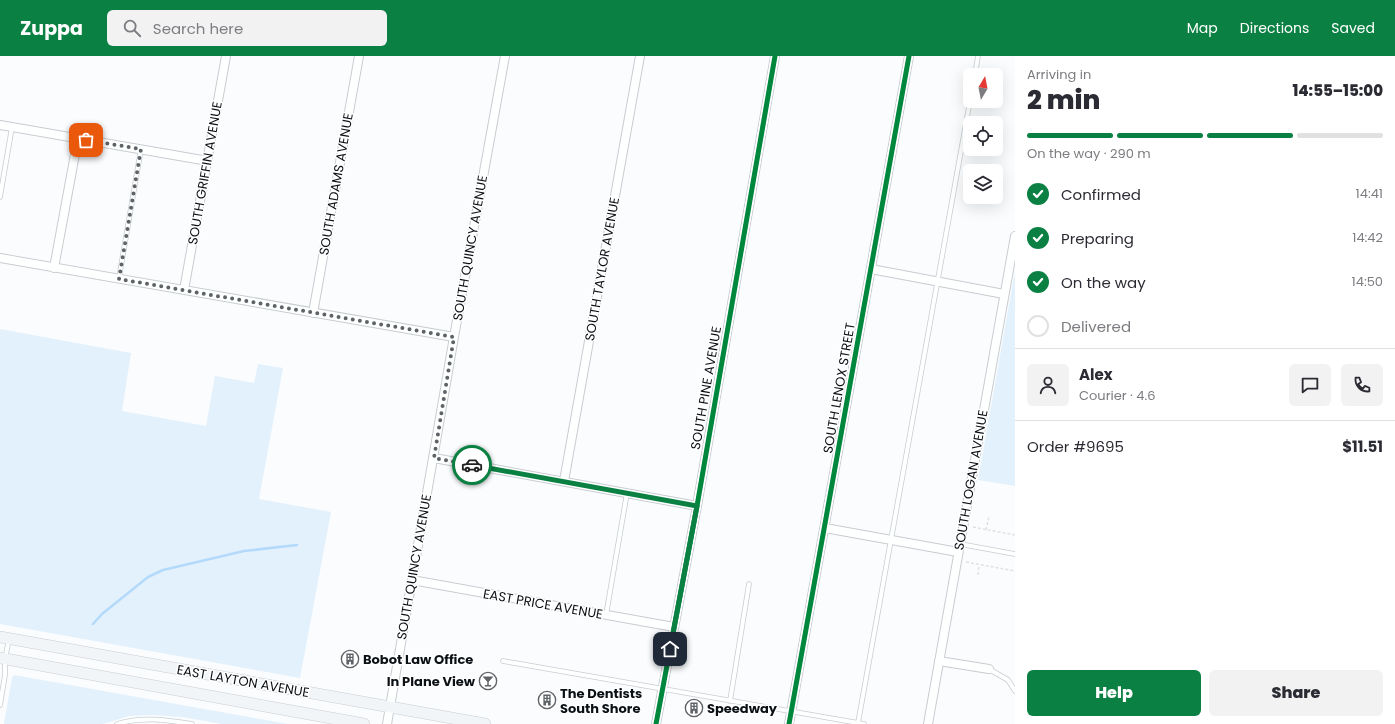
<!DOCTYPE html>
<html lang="en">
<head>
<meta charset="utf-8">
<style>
  body { margin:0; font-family:Poppins,sans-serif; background:#f2f2f3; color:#2b2b33; height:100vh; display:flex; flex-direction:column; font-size:15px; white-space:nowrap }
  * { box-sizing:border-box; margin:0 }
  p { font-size:13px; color:#7c7c81 }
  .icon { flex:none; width:22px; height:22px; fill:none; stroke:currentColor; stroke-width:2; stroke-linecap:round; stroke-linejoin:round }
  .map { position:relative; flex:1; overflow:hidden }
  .sheet { display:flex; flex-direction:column; background:#fff; width:380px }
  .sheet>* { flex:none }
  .needle { width:26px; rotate:10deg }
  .buttons { position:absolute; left:963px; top:12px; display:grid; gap:8px }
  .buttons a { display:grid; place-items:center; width:40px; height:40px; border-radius:6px; background:#fff; box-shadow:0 4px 16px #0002; font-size:20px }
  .pin { position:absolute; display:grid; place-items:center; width:34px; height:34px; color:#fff; margin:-17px; border-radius:8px; box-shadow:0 2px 6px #0006 }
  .courier { position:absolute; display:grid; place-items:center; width:40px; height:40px; margin:-20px; border:3px solid #0b8043; border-radius:50%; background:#fff; color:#222; box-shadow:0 1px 5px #0007 }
  .summary em { font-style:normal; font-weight:800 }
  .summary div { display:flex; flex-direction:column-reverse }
  .summary { display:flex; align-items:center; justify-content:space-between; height:68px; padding:0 12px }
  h1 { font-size:26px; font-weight:800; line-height:30px }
  .bar { display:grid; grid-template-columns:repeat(4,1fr); gap:6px 4px; align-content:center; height:48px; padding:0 12px }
  .bar i { height:5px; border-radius:3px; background:#e1e1e2 }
  .bar .active { background:#0b8043 }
  .bar p { grid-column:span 4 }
  .line { display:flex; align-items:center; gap:10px; padding:0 12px; border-top:1px solid #e1e1e2 }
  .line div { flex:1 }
  .round { display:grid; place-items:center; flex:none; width:42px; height:42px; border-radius:6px; background:#f2f2f3 }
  ol { padding:0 12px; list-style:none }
  li { display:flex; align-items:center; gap:12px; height:44px }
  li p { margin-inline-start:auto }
  li .icon { padding:4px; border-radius:50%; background:#0b8043; color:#fff; stroke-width:4 }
  li:last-child { color:#7c7c81 }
  li i { width:22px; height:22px; border:2px solid #e1e1e2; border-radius:50% }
  .primary-button { display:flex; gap:8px; margin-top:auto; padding:8px 12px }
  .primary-button a { flex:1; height:46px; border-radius:6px; background:#0b8043; color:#fff; font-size:16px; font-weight:800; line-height:46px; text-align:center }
  .primary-button a+a { background:#f2f2f3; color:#2b2b33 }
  header { display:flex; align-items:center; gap:24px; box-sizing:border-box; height:56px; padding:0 20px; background:#0b8043; color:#fff }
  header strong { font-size:19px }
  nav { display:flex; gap:22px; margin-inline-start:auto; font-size:14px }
  .search { width:280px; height:36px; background:#f2f2f3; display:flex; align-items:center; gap:10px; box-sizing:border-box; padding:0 14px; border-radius:6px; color:#7c7c81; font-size:15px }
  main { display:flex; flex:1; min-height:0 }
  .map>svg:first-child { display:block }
</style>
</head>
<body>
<header>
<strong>Zuppa</strong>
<div class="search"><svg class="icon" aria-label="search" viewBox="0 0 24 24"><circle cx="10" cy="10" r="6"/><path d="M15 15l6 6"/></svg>Search here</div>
<nav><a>Map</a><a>Directions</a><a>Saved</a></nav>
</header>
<main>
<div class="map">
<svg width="1015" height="668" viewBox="0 0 1015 668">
  <rect width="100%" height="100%" fill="#fafcfe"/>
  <path fill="#e3f1fd" d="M1015,215V430L978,424Z
    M0,273L131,297L122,355L206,370L215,320L254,327L258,308L283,312L259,443L331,456L300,622L0,568Z
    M14,619L288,668H222L182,661L153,659L129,660L103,668H4L12,622Z"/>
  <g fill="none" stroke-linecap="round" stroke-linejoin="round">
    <path stroke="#b4dafb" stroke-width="2.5" d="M93,568L102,558L148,521L163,514L244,495L297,489"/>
    <defs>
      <path id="service" d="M975,19L978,0
        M0,141L12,71
        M119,222L141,93
        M960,488L1015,498
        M606,559L627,437
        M503,605L864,668
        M989,613L1008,624L1015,635
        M730,645L749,528
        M0,649L5,619V603L9,583
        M858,667L970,45
        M117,668C141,660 167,664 192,668"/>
      <path id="minor" d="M0,69L208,105
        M0,202L454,281
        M54,212L78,82
        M871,213L1004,238
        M184,234L226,0
        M313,257L359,0
        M434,402L697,450
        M564,425L640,0
        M825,472L958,496
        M412,524L674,571
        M939,605L989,613
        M387,668L454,281L505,0
        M656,668L697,450L775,0
        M789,668L909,0
        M928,668L1015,180"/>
      <path id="secondary" d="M0,581L485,668
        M0,602L364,668"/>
    </defs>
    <use href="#service" stroke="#c9cdd0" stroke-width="5.5"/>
    <use href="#minor" stroke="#c9cdd0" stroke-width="10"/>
    <use href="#secondary" stroke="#c9cdd0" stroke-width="12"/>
    <path stroke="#e0e1e2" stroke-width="1.5" stroke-dasharray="3 2" stroke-linecap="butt" d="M973,471L1015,479
      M986,474L989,460
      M966,506L1015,515
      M978,519L979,509"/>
    <use href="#service" stroke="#feffff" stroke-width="4"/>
    <use href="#minor" stroke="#feffff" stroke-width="8"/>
    <use href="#secondary" stroke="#f2f5f8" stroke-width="11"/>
    <defs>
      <path id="cycleway" d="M656,668L697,450L775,0
        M789,668L909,0"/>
    </defs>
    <use href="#cycleway" stroke="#fff" stroke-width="8"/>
    <use href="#cycleway" stroke="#00873e" stroke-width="5"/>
  </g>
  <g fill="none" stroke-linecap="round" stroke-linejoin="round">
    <path stroke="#5f6367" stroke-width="4" stroke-dasharray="0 7.2" d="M86,84L141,93L119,223L454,281L434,402L472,409"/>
    <path stroke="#0b8043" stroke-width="5" d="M472,409L697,450L670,593"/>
  </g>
  <defs>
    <symbol id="building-ring" viewBox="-11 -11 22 22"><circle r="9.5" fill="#fff" stroke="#5f6367" stroke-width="1.5"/><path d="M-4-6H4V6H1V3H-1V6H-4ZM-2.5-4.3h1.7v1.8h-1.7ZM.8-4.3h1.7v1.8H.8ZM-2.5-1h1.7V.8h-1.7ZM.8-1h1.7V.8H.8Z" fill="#5f6367"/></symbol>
    <symbol id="bar-ring" viewBox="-11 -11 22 22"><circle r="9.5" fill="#fff" stroke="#5f6367" stroke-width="1.5"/><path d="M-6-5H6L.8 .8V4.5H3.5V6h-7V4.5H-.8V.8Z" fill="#5f6367"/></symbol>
  </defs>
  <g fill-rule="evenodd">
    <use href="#building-ring" x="340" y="593" width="20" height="20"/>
    <use href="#bar-ring" x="478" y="615" width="20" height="20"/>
    <use href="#building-ring" x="537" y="634" width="20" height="20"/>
    <use href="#building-ring" x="684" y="642" width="20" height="20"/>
  </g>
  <g text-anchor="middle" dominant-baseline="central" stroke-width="3" stroke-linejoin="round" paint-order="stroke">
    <g font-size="13" fill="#0b1015" stroke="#fff">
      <text transform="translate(205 117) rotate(-80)">SOUTH GRIFFIN AVENUE</text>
      <text transform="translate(336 128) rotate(-80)">SOUTH ADAMS AVENUE</text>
      <text transform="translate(470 192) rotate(-80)">SOUTH QUINCY AVENUE</text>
      <text transform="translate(602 213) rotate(-80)">SOUTH TAYLOR AVENUE</text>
      <text transform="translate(706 332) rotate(-80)">SOUTH PINE AVENUE</text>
      <text transform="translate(839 332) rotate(-80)">SOUTH LENOX STREET</text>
      <text transform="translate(971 424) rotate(-80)">SOUTH LOGAN AVENUE</text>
      <text transform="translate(414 511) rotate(-80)">SOUTH QUINCY AVENUE</text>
      <text transform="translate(543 548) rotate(10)">EAST PRICE AVENUE</text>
      <text transform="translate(243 625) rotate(10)">EAST LAYTON AVENUE</text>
    </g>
    <g font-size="13" font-weight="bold" fill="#0b1015" stroke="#fff" text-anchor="start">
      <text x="363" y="603">Bobot Law Office</text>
      <text x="475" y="625" text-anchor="end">In Plane View</text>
      <text x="560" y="637">The Dentists<tspan x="560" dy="15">South Shore</tspan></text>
      <text x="707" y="652">Speedway</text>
    </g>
  </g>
</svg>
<div class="buttons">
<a><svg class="needle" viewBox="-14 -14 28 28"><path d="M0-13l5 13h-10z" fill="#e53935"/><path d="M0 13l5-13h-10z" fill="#7c7c81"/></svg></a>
<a><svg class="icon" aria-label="locate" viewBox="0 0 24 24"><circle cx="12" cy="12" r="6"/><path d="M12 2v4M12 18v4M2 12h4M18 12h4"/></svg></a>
<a><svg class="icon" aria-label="layers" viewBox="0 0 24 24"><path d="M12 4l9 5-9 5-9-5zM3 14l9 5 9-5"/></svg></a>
</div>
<div class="pin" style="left:86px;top:84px;background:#ea580c"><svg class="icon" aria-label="bag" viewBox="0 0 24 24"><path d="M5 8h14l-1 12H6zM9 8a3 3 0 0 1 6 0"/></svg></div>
<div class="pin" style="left:670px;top:593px;background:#1f2937"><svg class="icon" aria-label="home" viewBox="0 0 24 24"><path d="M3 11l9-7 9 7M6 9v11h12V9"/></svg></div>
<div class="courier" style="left:472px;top:409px"><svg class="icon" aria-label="car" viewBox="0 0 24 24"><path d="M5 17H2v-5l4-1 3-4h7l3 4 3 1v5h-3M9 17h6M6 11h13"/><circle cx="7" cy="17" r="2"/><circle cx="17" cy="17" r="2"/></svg></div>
</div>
<section class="sheet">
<div class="summary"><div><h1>2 min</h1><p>Arriving in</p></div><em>14:55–15:00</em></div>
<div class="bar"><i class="active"></i><i class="active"></i><i class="active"></i><i></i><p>On the way · 290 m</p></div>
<ol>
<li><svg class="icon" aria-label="check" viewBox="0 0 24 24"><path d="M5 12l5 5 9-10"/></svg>Confirmed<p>14:41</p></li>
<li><svg class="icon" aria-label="check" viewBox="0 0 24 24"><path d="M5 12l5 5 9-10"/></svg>Preparing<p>14:42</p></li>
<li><svg class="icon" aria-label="check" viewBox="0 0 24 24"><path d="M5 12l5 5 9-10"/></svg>On the way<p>14:50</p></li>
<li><i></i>Delivered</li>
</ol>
<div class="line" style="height:72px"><a class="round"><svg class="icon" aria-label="person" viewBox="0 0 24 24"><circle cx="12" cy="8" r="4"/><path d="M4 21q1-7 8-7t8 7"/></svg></a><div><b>Alex</b><p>Courier · 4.6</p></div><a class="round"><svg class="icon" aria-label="chat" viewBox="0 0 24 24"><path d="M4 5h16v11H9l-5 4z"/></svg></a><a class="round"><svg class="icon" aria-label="phone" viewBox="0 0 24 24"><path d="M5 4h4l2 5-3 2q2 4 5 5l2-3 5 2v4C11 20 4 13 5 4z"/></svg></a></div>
<div class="line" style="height:52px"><div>Order #9695</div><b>$11.51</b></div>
<div class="primary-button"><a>Help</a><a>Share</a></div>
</section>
</main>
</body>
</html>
